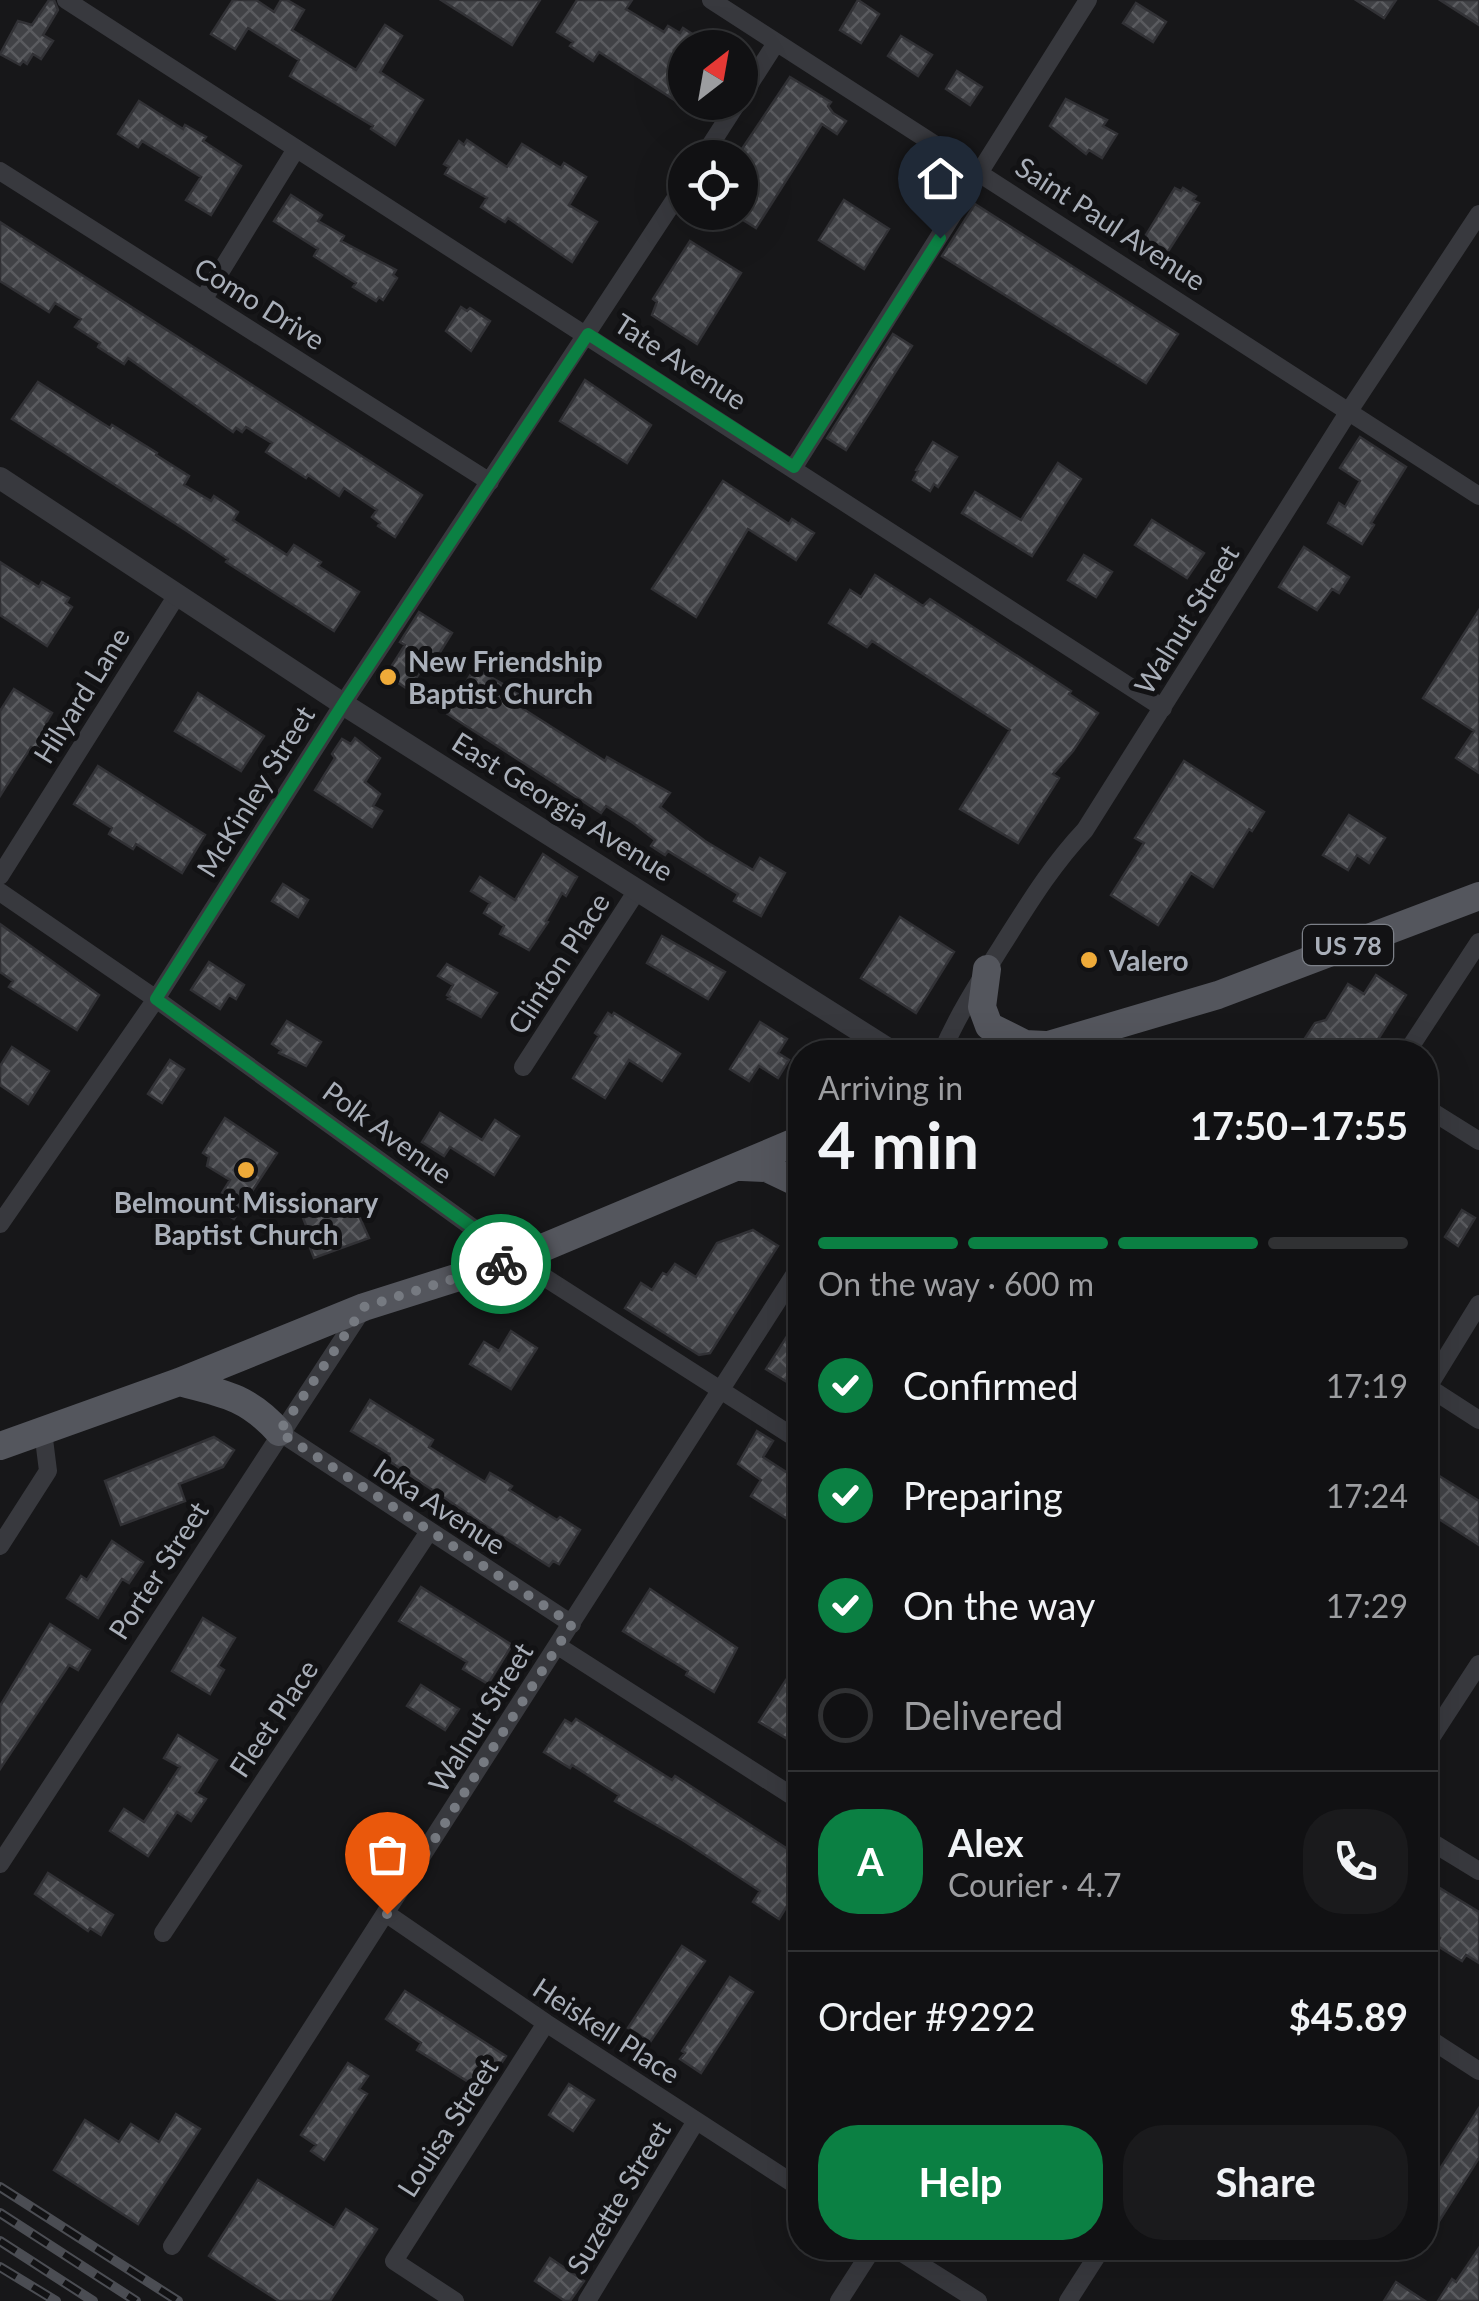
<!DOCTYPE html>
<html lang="en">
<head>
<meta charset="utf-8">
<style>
  body { margin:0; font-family:Lato,sans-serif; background:#1a1a1c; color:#f1f3f6; height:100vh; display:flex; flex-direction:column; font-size:38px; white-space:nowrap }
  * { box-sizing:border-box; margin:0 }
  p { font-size:32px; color:#9c9da0 }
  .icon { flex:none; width:55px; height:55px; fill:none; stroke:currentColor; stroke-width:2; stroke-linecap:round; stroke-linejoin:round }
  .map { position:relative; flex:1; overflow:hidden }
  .drawer { position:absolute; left:788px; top:1040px; width:650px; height:1220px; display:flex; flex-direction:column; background:#111113; border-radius:40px; box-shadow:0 10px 40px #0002,0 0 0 2px #303133 }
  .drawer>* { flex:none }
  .needle { width:65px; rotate:31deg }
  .fabs { position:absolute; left:668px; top:30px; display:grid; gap:20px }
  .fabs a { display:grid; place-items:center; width:90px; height:90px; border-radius:50%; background:#111113; box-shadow:0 10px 40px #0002,0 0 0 2px #303133; font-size:50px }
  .pin { position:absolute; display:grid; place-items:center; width:85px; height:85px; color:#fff; margin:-102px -42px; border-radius:50% 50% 50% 0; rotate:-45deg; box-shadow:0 0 10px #0007 }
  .pin .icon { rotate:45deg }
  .courier { position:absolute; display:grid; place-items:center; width:100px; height:100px; margin:-50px; border:8px solid #0b8043; border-radius:50%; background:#fff; color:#222; box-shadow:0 2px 12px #0007 }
  .summary em { font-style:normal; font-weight:700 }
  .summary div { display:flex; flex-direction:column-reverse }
  .summary { display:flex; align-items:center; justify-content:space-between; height:170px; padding:0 30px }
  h1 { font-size:65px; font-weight:700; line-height:75px }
  .bar { display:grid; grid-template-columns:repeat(4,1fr); gap:15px 10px; align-content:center; height:120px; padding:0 30px }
  .bar i { height:12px; border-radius:8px; background:#303133 }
  .bar .selected { background:#0b8043 }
  .bar p { grid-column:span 4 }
  .line { display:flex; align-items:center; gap:25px; padding:0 30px; border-top:2px solid #303133 }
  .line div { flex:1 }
  .round { display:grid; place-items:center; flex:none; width:105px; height:105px; border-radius:40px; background:#1a1a1c }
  ol { padding:0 30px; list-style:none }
  li { display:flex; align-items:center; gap:30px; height:110px }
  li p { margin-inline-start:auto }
  li .icon { padding:10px; border-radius:50%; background:#0b8043; color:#fff; stroke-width:4 }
  li:last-child { color:#9c9da0 }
  li i { width:55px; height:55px; border:5px solid #303133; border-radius:50% }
  .cta { display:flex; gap:20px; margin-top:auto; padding:20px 30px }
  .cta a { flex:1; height:115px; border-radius:40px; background:#0b8043; color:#fff; font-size:40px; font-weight:700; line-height:115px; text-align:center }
  .cta a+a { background:#1a1a1c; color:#f1f3f6 }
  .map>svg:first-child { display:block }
</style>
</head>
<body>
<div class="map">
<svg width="1479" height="2301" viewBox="0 0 1479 2301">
  <defs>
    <pattern id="building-cross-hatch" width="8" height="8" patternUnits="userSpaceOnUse" patternTransform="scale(2.5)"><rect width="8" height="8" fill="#414246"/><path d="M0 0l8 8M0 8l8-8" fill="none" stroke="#5a5b5f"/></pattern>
  </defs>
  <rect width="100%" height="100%" fill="#171719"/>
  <path fill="url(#building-cross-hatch)" stroke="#313135" stroke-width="2.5" d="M49,0H54L58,10L43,35L53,41L41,59L33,54L27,64L23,61L20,65L0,54L18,21L32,25Z
    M233,0H256L274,12L281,0H287L304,10L292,30L356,70L385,25L402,36L380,72L423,100L395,145L371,129L373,126L290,76L299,60L248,28L235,49L211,34Z
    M441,0H540L512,45Z
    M577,0H632L626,9L664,32L668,26L680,33L683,28L714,48H685V86L676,101L599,52L593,61L570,46L573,42L557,32Z
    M858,0L879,14L861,43L840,30Z
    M1356,0H1396L1384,18Z
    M1440,0H1479V25Z
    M1136,3L1166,22L1153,42L1123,23Z
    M901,36L932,55L918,76L888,56Z
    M957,71L982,87L970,105L946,89Z
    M790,77L831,102L828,106L833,113L846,121L837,134L822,124L756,228L740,218V152Z
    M1066,99L1107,120L1103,126L1117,134L1102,158L1089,150L1086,154L1050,126Z
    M139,101L183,129L185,125L206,137L203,141L241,166L211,215L186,200L201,177L142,141L138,147L118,134Z
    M467,140L507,167L522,144L561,168L564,163L586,177L569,205L597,222L572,262L508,218L505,222L481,207L487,198L445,174L449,167L444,164L459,141L464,145Z
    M1175,188L1181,191L1183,188L1196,196L1193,200L1199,203L1167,253L1144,238Z
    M291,195L322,215L318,221L344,236L341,241L396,270L393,275L397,278L383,300L379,297L376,301L353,287L356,283L314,256L318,249L274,221Z
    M844,200L889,229L864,269L819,240Z
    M975,204L1178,334L1146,383L942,256Z
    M0,222L422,495L395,537L378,526L380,523L372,517L377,510L344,488L339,496L308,475L306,478L266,452L272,443L246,427L242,432L236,428L233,432L128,358L124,364L98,347L100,343L75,327L81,319L55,303L49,312L0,281Z
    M690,241L741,273L697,344L652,315L657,302L653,299Z
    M461,307L467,311L470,308L490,321L471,351L446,331Z
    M893,334L912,346L846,450L827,438Z
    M585,380L651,425L627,463L560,421Z
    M38,382L110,428L112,425L157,453L156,455L189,476L184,485L211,501L214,496L238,512L233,520L287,555L294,545L321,562L318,566L359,592L334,631L226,562L228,559L190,533L12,419Z
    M1360,437L1406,467L1371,523L1374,525L1362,544L1328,523L1339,503L1345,507L1360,481L1340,468Z
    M933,442L957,457L938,487L934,484L930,491L913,480L918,471L916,470Z
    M1058,463L1081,479L1032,556L962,513L975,492L1021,520Z
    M723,481L789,524L792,519L814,533L796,560L748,529L696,617L652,589Z
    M1152,520L1204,553L1187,578L1135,545Z
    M1304,547L1349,577L1339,593L1332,589L1317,610L1279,587Z
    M1084,555L1112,572L1096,597L1068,580Z
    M0,562L39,587L42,582L69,598L66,603L72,607L47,646L0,615Z
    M875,575L923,606L930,599L1071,691L1069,694L1098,713L1073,751L1053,774L1059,778L1018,843L960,809L1010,730L872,641L867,647L829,623L850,590L861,597Z
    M1479,610V773L1456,758L1474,731L1423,698Z
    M419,612L452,633L432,665L426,662L409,690L386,675L405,645L400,642Z
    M475,668L520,694L514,703L605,761L607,757L670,793L660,807L705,841L753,870L760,858L785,873L761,916L734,901L738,894L668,851L665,855L651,846L655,840L633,823L606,806L601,813L446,713Z
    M14,689L52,713L46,723L52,726L37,750L31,747L0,796V711Z
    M198,693L264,736L241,771L175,731Z
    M355,738L380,758L365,782L380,794L373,806L382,811L372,827L315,790L335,758L332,754L342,739L351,744Z
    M1184,761L1264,812L1252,831L1249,829L1213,887L1191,873L1158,925L1111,895L1144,843L1135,838Z
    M98,766L205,835L182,873L136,844L133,849L109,834L112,828L74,804Z
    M1349,815L1385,838L1369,863L1357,855L1348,870L1323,855Z
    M543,854L577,877L566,896L562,893L546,921L548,922L529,950L500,934L504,926L484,913L490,903L471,891L480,877L515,900Z
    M283,884L308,900L298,917L272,901Z
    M900,917L954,952L916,1013L861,978Z
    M0,924L99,995L77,1030L9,987L13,981L0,972Z
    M662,936L725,972L708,999L647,963Z
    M209,962L244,985L236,999L229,995L220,1009L191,990Z
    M447,964L497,993L481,1017L448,999L450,997L447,995L453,985L438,976Z
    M1376,975L1406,995L1370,1052H1296L1315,1023L1326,1020L1348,984L1364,994Z
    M608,1013L612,1016L614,1013L680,1054L662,1081L629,1060L605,1098L573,1078L599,1036L595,1033Z
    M287,1021L321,1042L306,1066L279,1053L281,1050L272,1044Z
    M760,1022L787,1039L778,1053L789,1060L778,1078L759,1066L749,1081L730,1069Z
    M12,1047L49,1071L28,1104L0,1085V1066Z
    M170,1060L184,1069L162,1103L148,1094Z
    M440,1113L482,1140L495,1120L519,1136L494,1175L450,1147L444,1156L422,1142Z
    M225,1118L277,1153L234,1219L214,1206L230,1180L207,1166L209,1157L203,1153Z
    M331,1207L334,1215L355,1207L369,1238L314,1258L309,1245L313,1243L303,1218Z
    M1462,1210L1475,1218L1458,1246L1445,1237Z
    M753,1230L778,1246L710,1353L699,1355L625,1308L641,1283L652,1290L663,1273L667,1275L675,1264L696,1277L717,1243Z
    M800,1316V1390L766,1369Z
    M511,1331L537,1348L511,1389L470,1364L484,1342L499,1351Z
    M370,1400L433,1440L429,1447L485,1482L490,1473L512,1486L509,1490L557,1520L560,1517L580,1530L559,1564L553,1561L549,1566L500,1535L386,1459L389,1454L351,1431Z
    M757,1431L773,1441L763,1457L800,1481V1527L751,1496L761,1480L738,1464Z
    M214,1437L234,1450L223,1467L179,1484L185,1501L121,1525L105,1481Z
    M1425,1467L1479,1501V1545L1425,1510Z
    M112,1541L143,1562L129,1583L122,1579L98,1618L67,1598L81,1576L87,1580Z
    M421,1587L512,1645L488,1684L463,1669L467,1662L399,1621Z
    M650,1589L737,1648L714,1692L686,1675L688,1671L623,1631Z
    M203,1618L235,1638L218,1666L224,1670L210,1694L172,1671Z
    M50,1624L90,1650L78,1670L69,1665L0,1769V1706Z
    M786,1680L800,1689V1723L789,1740L759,1722Z
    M421,1685L459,1709L445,1730L407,1706Z
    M576,1719L672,1780L675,1776L800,1857V1885L779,1919L753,1902L760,1891L684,1841L615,1801L619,1795L572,1765L570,1768L544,1752L565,1720L572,1724Z
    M178,1735L217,1760L196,1793L206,1799L191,1821L177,1812L148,1856L110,1831L124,1809L144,1822L180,1767L164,1758Z
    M48,1873L113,1915L101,1935L90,1928L88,1931L35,1894Z
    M1425,1879L1479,1912V1963L1466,1955L1462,1961L1436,1945L1440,1938L1425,1928Z
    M682,1946L705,1961L650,2042L628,2028Z
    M730,1977L753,1992L701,2073L680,2059L685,2053L682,2051Z
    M405,1991L506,2056L483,2091L417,2050L421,2043L386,2019Z
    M348,2063L368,2076L359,2089L367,2094L324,2160L311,2151L316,2145L301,2135Z
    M569,2084L594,2100L573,2131L549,2115Z
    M1479,2108V2158L1436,2226L1425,2219V2192Z
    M176,2114L200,2129L138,2224L54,2170L85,2120L119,2142L131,2124L159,2142Z
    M258,2180L334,2228L346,2209L377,2229L330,2301H279L209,2256Z
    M1479,2248V2301H1438L1452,2279L1456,2282Z
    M550,2258L584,2281L570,2301H565L535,2281Z
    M1396,2282L1425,2301H1384Z"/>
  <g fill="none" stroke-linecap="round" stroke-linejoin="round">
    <path stroke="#38393e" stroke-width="18" d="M66,0L1163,708
      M711,0L1479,496
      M740,99L776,43
      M702,158L738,102
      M0,171L490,482
      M203,300L296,149
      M794,467L1088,0
      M0,876L177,595
      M0,892L156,999L516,1259L800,1441
      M942,1052C958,1014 981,979 1003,944C1029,903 1052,865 1085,830L1349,411L1479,214
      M1407,1052L1479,942
      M523,1067L638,889
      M1425,1107L1479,1141
      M0,1224L156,999L343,704L685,184
      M1425,1385L1479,1420
      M1428,1387L1479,1304
      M279,1432L572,1624
      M0,1546L48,1471L43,1431
      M558,1646L800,1801
      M1425,1747L1479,1664
      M1425,1838L1479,1871
      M0,1864L364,1307
      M387,1914L546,2023L800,2188
      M163,1933L428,1533
      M1425,2036L1479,2071
      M172,2246L800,1266
      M894,2248L978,2301
      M455,2301L394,2261L546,2023
      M587,2301L696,2121
      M839,2301L873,2248
      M1068,2301L1102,2248"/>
    <path stroke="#38393e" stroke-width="22" d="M0,478L343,704L893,1052"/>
    <path stroke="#54565d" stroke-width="28" d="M987,969L982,1007L989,1026L1025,1044L1045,1045
      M1025,1052L1218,995L1479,896
      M742,1167L767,1168L800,1184
      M179,1382C223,1393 248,1397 279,1432
      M0,1446L179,1382L364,1307L516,1259L800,1140"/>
    <defs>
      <path id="rail" d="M0,2187L178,2301
        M0,2213L136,2301
        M0,2241L93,2301
        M0,2267L56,2301"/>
    </defs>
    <use href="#rail" stroke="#4b4d53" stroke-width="10"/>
    <use href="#rail" stroke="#121214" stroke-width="6" stroke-dasharray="19" stroke-linecap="butt"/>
  </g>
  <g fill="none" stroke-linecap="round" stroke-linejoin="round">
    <path stroke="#767a81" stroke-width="10" stroke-dasharray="0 18" d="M387,1914L572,1624L279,1432L364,1307L501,1264"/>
    <path stroke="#0b8043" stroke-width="12" d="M501,1264L516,1259L156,999L343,704L588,334L794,467L940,238"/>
  </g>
  <g fill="#efab39" stroke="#121214" stroke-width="4">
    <circle cx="388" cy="677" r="10"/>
    <circle cx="1089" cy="960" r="10"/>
    <circle cx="246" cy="1170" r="10"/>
  </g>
  <g text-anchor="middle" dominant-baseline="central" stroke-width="10" stroke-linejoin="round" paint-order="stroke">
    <rect fill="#121214" stroke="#7c8088" stroke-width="2.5" x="1303" y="925" width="90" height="40" rx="8"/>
    <g font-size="25" font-weight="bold" fill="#a9afb9">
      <text x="1348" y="945">US 78</text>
    </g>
    <g font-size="28" fill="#a9afb9" stroke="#121214">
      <text transform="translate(1111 223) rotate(33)">Saint Paul Avenue</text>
      <text transform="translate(260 303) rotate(32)">Como Drive</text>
      <text transform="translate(681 361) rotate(33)">Tate Avenue</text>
      <text transform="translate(1186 619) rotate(-58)">Walnut Street</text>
      <text transform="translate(81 695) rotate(-58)">Hilyard Lane</text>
      <text transform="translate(255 791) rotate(-58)">McKinley Street</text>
      <text transform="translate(563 806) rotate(32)">East Georgia Avenue</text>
      <text transform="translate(558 963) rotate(-57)">Clinton Place</text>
      <text transform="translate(388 1132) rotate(36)">Polk Avenue</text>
      <text transform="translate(440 1506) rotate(33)">Ioka Avenue</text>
      <text transform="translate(158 1570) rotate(-57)">Porter Street</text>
      <text transform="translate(480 1717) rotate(-58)">Walnut Street</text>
      <text transform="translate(273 1718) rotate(-56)">Fleet Place</text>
      <text transform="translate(607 2030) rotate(33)">Heiskell Place</text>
      <text transform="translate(447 2127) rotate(-57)">Louisa Street</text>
      <text transform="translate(618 2197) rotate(-59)">Suzette Street</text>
    </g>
    <g font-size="28" font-weight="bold" fill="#a9afb9" stroke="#121214" text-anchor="start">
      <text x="408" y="661">New Friendship<tspan x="408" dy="32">Baptist Church</tspan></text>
      <text x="1109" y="960">Valero</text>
      <text x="246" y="1202" text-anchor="middle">Belmount Missionary<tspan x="246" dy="32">Baptist Church</tspan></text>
    </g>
  </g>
</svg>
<div class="fabs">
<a><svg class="needle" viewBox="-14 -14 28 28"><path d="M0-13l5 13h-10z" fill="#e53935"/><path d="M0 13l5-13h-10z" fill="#9c9da0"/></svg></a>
<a><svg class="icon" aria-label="locate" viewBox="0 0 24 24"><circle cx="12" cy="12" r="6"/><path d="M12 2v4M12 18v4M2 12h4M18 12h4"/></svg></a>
</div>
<div class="pin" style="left:387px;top:1914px;background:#ea580c"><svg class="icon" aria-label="bag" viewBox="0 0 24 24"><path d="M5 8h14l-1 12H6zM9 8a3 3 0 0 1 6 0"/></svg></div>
<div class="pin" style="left:940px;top:238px;background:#1f2937"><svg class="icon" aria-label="home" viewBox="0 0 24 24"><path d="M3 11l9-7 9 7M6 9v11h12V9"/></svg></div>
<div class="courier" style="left:501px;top:1264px"><svg class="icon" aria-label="bike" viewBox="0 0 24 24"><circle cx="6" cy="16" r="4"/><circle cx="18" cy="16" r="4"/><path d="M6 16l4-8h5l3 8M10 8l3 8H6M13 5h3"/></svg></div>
<section class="drawer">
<div class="summary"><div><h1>4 min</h1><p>Arriving in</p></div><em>17:50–17:55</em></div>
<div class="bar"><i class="selected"></i><i class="selected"></i><i class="selected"></i><i></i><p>On the way · 600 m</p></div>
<ol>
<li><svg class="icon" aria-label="check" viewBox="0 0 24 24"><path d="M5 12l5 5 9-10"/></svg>Confirmed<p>17:19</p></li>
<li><svg class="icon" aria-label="check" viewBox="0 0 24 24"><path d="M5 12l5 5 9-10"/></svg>Preparing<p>17:24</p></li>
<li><svg class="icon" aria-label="check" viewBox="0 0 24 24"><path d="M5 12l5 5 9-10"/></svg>On the way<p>17:29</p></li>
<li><i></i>Delivered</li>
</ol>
<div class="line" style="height:180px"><b class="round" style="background:#0b8043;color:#fff">A</b><div><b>Alex</b><p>Courier · 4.7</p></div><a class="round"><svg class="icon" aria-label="phone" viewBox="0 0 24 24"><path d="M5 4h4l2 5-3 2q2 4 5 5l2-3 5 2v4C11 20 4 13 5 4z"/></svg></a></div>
<div class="line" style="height:130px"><div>Order #9292</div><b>$45.89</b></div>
<div class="cta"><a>Help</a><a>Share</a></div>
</section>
</div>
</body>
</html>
